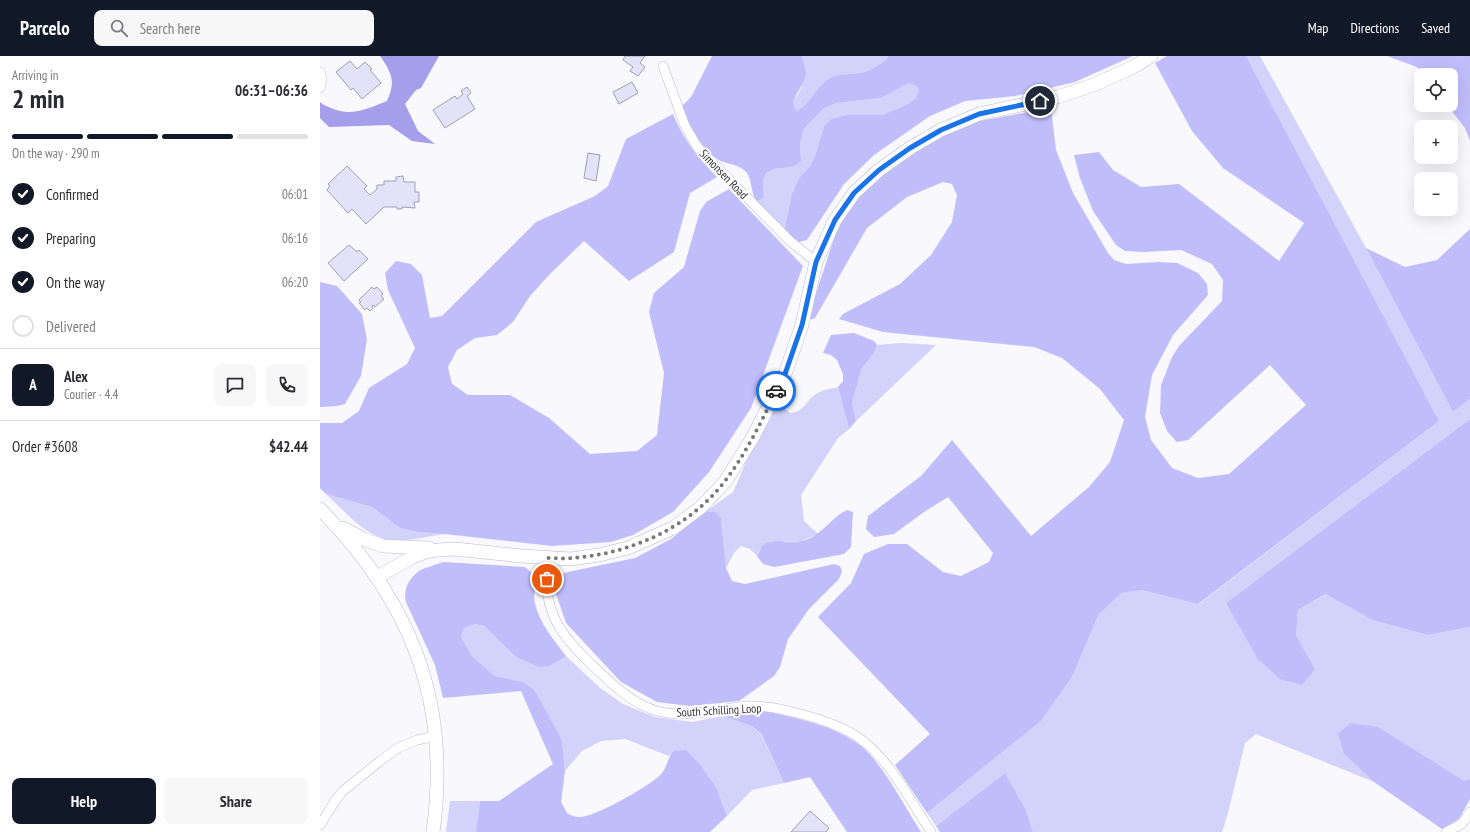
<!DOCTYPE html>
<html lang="en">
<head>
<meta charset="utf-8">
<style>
  body { margin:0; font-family:"PT Sans Narrow",sans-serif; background:#f7f7f7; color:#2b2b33; height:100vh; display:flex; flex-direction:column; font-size:15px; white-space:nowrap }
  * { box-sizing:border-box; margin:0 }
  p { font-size:13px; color:#7c7c81 }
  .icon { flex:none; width:22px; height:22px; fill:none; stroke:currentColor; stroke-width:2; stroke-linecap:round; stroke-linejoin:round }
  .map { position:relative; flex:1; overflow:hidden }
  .panel { display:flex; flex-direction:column; background:#fff; width:320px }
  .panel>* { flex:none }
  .buttons { position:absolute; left:1094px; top:12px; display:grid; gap:8px }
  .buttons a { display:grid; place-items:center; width:44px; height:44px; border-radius:8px; background:#fff; box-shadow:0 4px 16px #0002; font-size:20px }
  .pin { position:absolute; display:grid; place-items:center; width:34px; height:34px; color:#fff; margin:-17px; border:2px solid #fff; border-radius:50%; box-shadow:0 1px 4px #0007 }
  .courier { position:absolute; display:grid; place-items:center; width:40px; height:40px; margin:-20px; border:3px solid #1a73e8; border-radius:50%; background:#fff; color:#222; box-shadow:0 1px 5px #0007 }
  .overview em { font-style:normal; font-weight:600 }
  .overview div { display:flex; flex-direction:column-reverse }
  .overview { display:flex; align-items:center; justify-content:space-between; height:68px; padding:0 12px }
  h1 { font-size:26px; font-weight:600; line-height:30px }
  .bar { display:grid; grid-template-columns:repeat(4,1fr); gap:6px 4px; align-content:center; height:48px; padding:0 12px }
  .bar i { height:5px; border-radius:3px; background:#e1e1e2 }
  .bar .active { background:#111827 }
  .bar p { grid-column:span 4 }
  .line { display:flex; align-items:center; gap:10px; padding:0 12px; border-top:1px solid #e1e1e2 }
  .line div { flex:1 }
  .round { display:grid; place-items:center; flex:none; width:42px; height:42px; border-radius:8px; background:#f7f7f7 }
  ol { padding:0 12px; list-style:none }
  li { display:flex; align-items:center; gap:12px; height:44px }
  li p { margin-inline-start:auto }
  li .icon { padding:4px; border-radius:50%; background:#111827; color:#fff; stroke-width:4 }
  li:last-child { color:#7c7c81 }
  li i { width:22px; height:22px; border:2px solid #e1e1e2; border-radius:50% }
  .primary-button { display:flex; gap:8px; margin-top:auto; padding:8px 12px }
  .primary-button a { flex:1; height:46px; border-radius:8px; background:#111827; color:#fff; font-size:16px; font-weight:600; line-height:46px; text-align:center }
  .primary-button a+a { background:#f7f7f7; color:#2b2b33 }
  header { display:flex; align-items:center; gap:24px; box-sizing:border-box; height:56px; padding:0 20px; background:#111827; color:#fff }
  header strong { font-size:19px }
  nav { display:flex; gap:22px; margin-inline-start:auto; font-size:14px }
  .search { width:280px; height:36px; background:#f7f7f7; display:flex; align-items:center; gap:10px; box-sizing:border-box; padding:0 14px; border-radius:8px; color:#7c7c81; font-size:15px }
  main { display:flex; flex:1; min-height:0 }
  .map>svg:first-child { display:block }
</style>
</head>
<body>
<header>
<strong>Parcelo</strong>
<div class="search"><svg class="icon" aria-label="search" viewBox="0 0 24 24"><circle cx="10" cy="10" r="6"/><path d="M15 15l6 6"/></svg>Search here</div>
<nav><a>Map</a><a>Directions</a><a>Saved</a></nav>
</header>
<main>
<section class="panel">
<div class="overview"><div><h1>2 min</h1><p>Arriving in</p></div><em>06:31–06:36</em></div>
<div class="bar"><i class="active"></i><i class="active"></i><i class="active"></i><i></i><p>On the way · 290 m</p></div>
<ol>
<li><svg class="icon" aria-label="check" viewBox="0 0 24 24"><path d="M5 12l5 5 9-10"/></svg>Confirmed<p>06:01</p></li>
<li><svg class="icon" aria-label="check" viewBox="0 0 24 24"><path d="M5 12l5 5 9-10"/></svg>Preparing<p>06:16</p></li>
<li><svg class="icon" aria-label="check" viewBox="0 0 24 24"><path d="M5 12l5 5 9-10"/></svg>On the way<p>06:20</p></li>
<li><i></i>Delivered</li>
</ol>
<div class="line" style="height:72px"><b class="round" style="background:#111827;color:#fff">A</b><div><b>Alex</b><p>Courier · 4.4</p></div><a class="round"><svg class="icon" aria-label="chat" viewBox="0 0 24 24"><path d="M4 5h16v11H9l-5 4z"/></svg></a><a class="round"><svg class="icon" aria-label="phone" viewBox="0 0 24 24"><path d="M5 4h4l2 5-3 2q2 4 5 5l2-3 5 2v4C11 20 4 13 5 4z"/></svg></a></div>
<div class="line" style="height:52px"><div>Order #3608</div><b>$42.44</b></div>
<div class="primary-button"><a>Help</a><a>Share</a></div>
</section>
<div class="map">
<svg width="1150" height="776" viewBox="0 0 1150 776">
  <rect width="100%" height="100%" fill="#f8f8fd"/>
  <path fill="#d3d2fa" d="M481,0H568C566,5 562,7 557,11C540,22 525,15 510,22C496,29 491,48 477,55C469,46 478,40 481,32C484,22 485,9 481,0Z
    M926,0H940L1046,192L1133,356L1150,343V363L906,547L995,613L976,579L978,554L1007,538L1052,564L1108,579L1150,571V723L1144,725L1024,698L1054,726L936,678L925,687L908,757L902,776H713L706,754L685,717L616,770L607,757L721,665L752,621L779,558L802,537L820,534L879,548L1119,365Z
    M589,27L597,31L600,34L596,42L586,49L562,59H526L511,63L504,70L495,100L490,110L479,122L472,136L464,175L437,145L444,142L443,125L446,117L452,113L473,111L481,105L480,87L484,73L503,53L516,47L561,42Z
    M581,287L616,289L536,365L532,346L538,326L542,312L555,296L557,289Z
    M466,331L462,347L465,353L470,357C486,355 484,346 496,338C502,334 510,333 518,331L529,373L518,382L481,439L484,465L498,478L481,485H451L442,491L437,500L430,493L421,490L414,497L406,512L401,462L396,456H385L413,436L418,425L432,391Z
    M6,438L52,451L80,472L98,476L125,478C110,480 94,484 79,485C49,486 26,456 6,438Z
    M155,568L164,570L196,601L230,610L246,600L280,632L303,648L335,661L372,666L403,660L432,670L442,680L464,727L432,734L407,760L397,733L383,712L353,695L349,700L305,683L281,685L262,695L245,715L242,684L203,626L174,621L152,600L141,581L144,572Z
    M130,745H160L156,776H126Z"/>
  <path fill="#c0bdfb" d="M392,0H481C484,7 487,15 485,22C482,33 467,45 477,55C491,48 496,29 510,22C525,15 540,22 557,10C562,7 566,5 568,0H813L755,26L695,40L645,45L610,60L554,99L524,128L487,184L479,186L464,175L472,137L479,122L490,110L495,100L504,70L511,63L526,59H562L586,49L596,42L599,34L597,31L589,27L561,42L516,47L503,53L484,73L480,87L481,105L473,111L453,113L446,117L443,125L444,142L437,145C430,137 433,126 427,117C419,107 406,109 397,103C379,90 369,69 362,50L371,41Z
    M847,0H926L1119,365L878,548L821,534L802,537L779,558L752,621L721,665L607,757L575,709L610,678L498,561L531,527L544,498L568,488H587L623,516L641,520L669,506L673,497L628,441L604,456L574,478L554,481L546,473L548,460L601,420L632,384L711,480L769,431L790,406L804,364L780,333L742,302L714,291L563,276L519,263L523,258L580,228L611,199L632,166L637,139L632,128L623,126L587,141L547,172L495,262L487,265L517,173L541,138L563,119L622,78L659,65L731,52L736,94L753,137L788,197L794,204L806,208L838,206L857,207L878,217L887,228L888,239L853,279L832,319L825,361L831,384L852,412L878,422L909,418L986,349L950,309L868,384L857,386L847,375L840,357L841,329L852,301L859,290L902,245L903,224L892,208L861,194L824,196L805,195L796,189L773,155L760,122L754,99L779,96L793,114L821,131L859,128L959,205L984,167L903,112L872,75L835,7Z
    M1067,0H1150V85L1145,72L1127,49H1131V19H1103L1097,11Z
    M353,58C364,85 378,101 397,121L370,137L354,196L309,225L264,185L229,219L210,240L193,266L177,279L155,282L137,294L128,311L132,328L148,339H190L229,362L270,398L317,395L337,379L344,317L329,256L334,237L364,211L380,155L386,146L409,133L483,210L431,352L389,416L353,456L313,479L291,486L232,490L125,478L98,476L80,472L52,451L6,438L0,432V367H22L39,355L49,332L87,308L95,292L68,234L65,217L76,205L91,208L102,219L110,262L122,260L216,166L275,140L288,130L306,83Z
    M1150,173V343L1133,356L1046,192L1085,211L1117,204Z
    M0,226L17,230L42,258L47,283L41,320L25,348L17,350L0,351Z
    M534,277L554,285L557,289L555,296L542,312L538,326L532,346L536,365L529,373L518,331L523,325V318L517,304L511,299L503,297L511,279Z
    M1150,363V571L1108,579L1052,564L1006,538L978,554L976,579L995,613L982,629L960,623L938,603L906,547Z
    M527,454L533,456L531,491L524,498L454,511L443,508L437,500C439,498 440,494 441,491C450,480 469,488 481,485C500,482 510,462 527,454Z
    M385,456H396L401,462L406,512L412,525L425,528L514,508L520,510L522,515L519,523L489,553L468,583L460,611L454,620L419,645L370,650L337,646L301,626L246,567L236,538L240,519L248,516L315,502L351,483Z
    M123,506L205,511C223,525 211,531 215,548C220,568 234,584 246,600L230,610L219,611L196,601L164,570L155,568L144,572L141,581L152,600L174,620L203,626L214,634L242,684L245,715L241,746L247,757C250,759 255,761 258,761C272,763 327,731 338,721C347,714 347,703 353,695L366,694L383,712L397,733L407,760L390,776H156L160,745H179L233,708L201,635L123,642L115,609L86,546C83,534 89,522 99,515C106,511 116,509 123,506Z
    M440,654C474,662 513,668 541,690C563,708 585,751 601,776H527L490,721L464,727L442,679L432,670L403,660Z
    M1030,667L1058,671L1144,725L1150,723V743L1139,763L1122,773L1054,726L1024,698L1018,678Z
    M685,717L706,754L713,776H620L616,770Z"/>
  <path fill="#a49eeb" d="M60,0H119L101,32L96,34L85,48L98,75L115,88L92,85L69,69L9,71L0,62V46C3,49 7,50 11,52C31,61 47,53 67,45C76,26 72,17 60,0Z"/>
  <path fill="#e3e2f8" stroke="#9f9fb3" d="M305,0H325L320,7L325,11L318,20L310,15L313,11L303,4Z
    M30,5L37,13L45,6L52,13L50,14L61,27L42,43L33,32L31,34L16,16Z
    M312,26L318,37L299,48L293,36Z
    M147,31L151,37L147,40L155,53L125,72L113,54L135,40L137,43L143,38L141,35Z
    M268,97L280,99L276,125L264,122Z
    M27,110L47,130L44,133L50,139L57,133V129H64V125H76V121L83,120L84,126H95V136H99V146H94L95,152L82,151V153H77V151H64L46,168L32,153L28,157L7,134L10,130L8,128Z
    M29,189L37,196L39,194L48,203L24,225L8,207Z
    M52,231L54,233L57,231L63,238L61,240L64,243L55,251L54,249L52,250L53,252L50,255L47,252L45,254L39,247L41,246L39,244Z
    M490,755L509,772L506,776H471Z"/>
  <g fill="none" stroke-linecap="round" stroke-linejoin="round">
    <defs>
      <path id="street" d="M343,10L365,70L378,92L470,185L496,206
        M0,16L2,23L0,32
        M228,502C227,512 226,524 227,535C231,566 247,585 269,606C289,625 310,647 337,655C367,663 398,652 428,650C455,649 511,664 535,679C569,701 589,743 611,776
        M0,769L15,745L23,735L60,705L78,692L97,684L116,680
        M1126,776L1142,768L1150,756"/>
      <path id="secondary" d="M0,453C91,546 131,645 113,776
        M23,472L43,483L63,490L109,492
        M57,521L93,501L105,496L118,494L135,493L201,500L251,503L279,499L308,492L353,472L380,452L405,426L433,381L465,318L482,269L496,206L515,164L534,137L559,114L590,92L621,74L659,58L738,41L776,28L815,10L831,0"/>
    </defs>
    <use href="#street" stroke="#bbbad0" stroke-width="10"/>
    <use href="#secondary" stroke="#bbbad0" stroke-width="14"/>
    <use href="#street" stroke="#fff" stroke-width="9"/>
    <use href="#secondary" stroke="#fff" stroke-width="13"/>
  </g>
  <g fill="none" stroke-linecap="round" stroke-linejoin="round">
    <path stroke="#78787f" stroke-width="4" stroke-dasharray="0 7.2" d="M227,523L228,502C236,502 244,503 252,502C310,498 369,472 405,425C425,399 442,365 456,335"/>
    <path stroke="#1a73e8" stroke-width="5" d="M456,335L465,318L482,269L496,206L515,164L534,137L559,114L590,92L621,74L659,58L720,45"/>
  </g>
  <g text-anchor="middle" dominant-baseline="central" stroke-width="4" stroke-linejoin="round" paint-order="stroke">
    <g font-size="12" fill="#33333b" stroke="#fff">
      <text transform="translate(404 118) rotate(46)">Simonsen Road</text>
      <text transform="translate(399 654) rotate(-3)">South Schilling Loop</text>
    </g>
  </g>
</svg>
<div class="buttons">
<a><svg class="icon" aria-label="locate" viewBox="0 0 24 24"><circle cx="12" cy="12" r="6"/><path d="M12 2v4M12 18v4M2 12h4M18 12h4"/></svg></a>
<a>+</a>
<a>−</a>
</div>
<div class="pin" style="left:227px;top:523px;background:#ea580c"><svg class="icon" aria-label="bag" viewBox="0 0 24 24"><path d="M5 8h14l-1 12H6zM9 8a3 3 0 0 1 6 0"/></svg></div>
<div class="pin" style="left:720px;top:45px;background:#1f2937"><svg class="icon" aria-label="home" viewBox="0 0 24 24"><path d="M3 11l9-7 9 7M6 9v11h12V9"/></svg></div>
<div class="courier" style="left:456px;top:335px"><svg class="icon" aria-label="car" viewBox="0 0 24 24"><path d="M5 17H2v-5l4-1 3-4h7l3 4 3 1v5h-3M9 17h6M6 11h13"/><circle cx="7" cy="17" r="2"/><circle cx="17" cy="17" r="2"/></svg></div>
</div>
</main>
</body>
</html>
